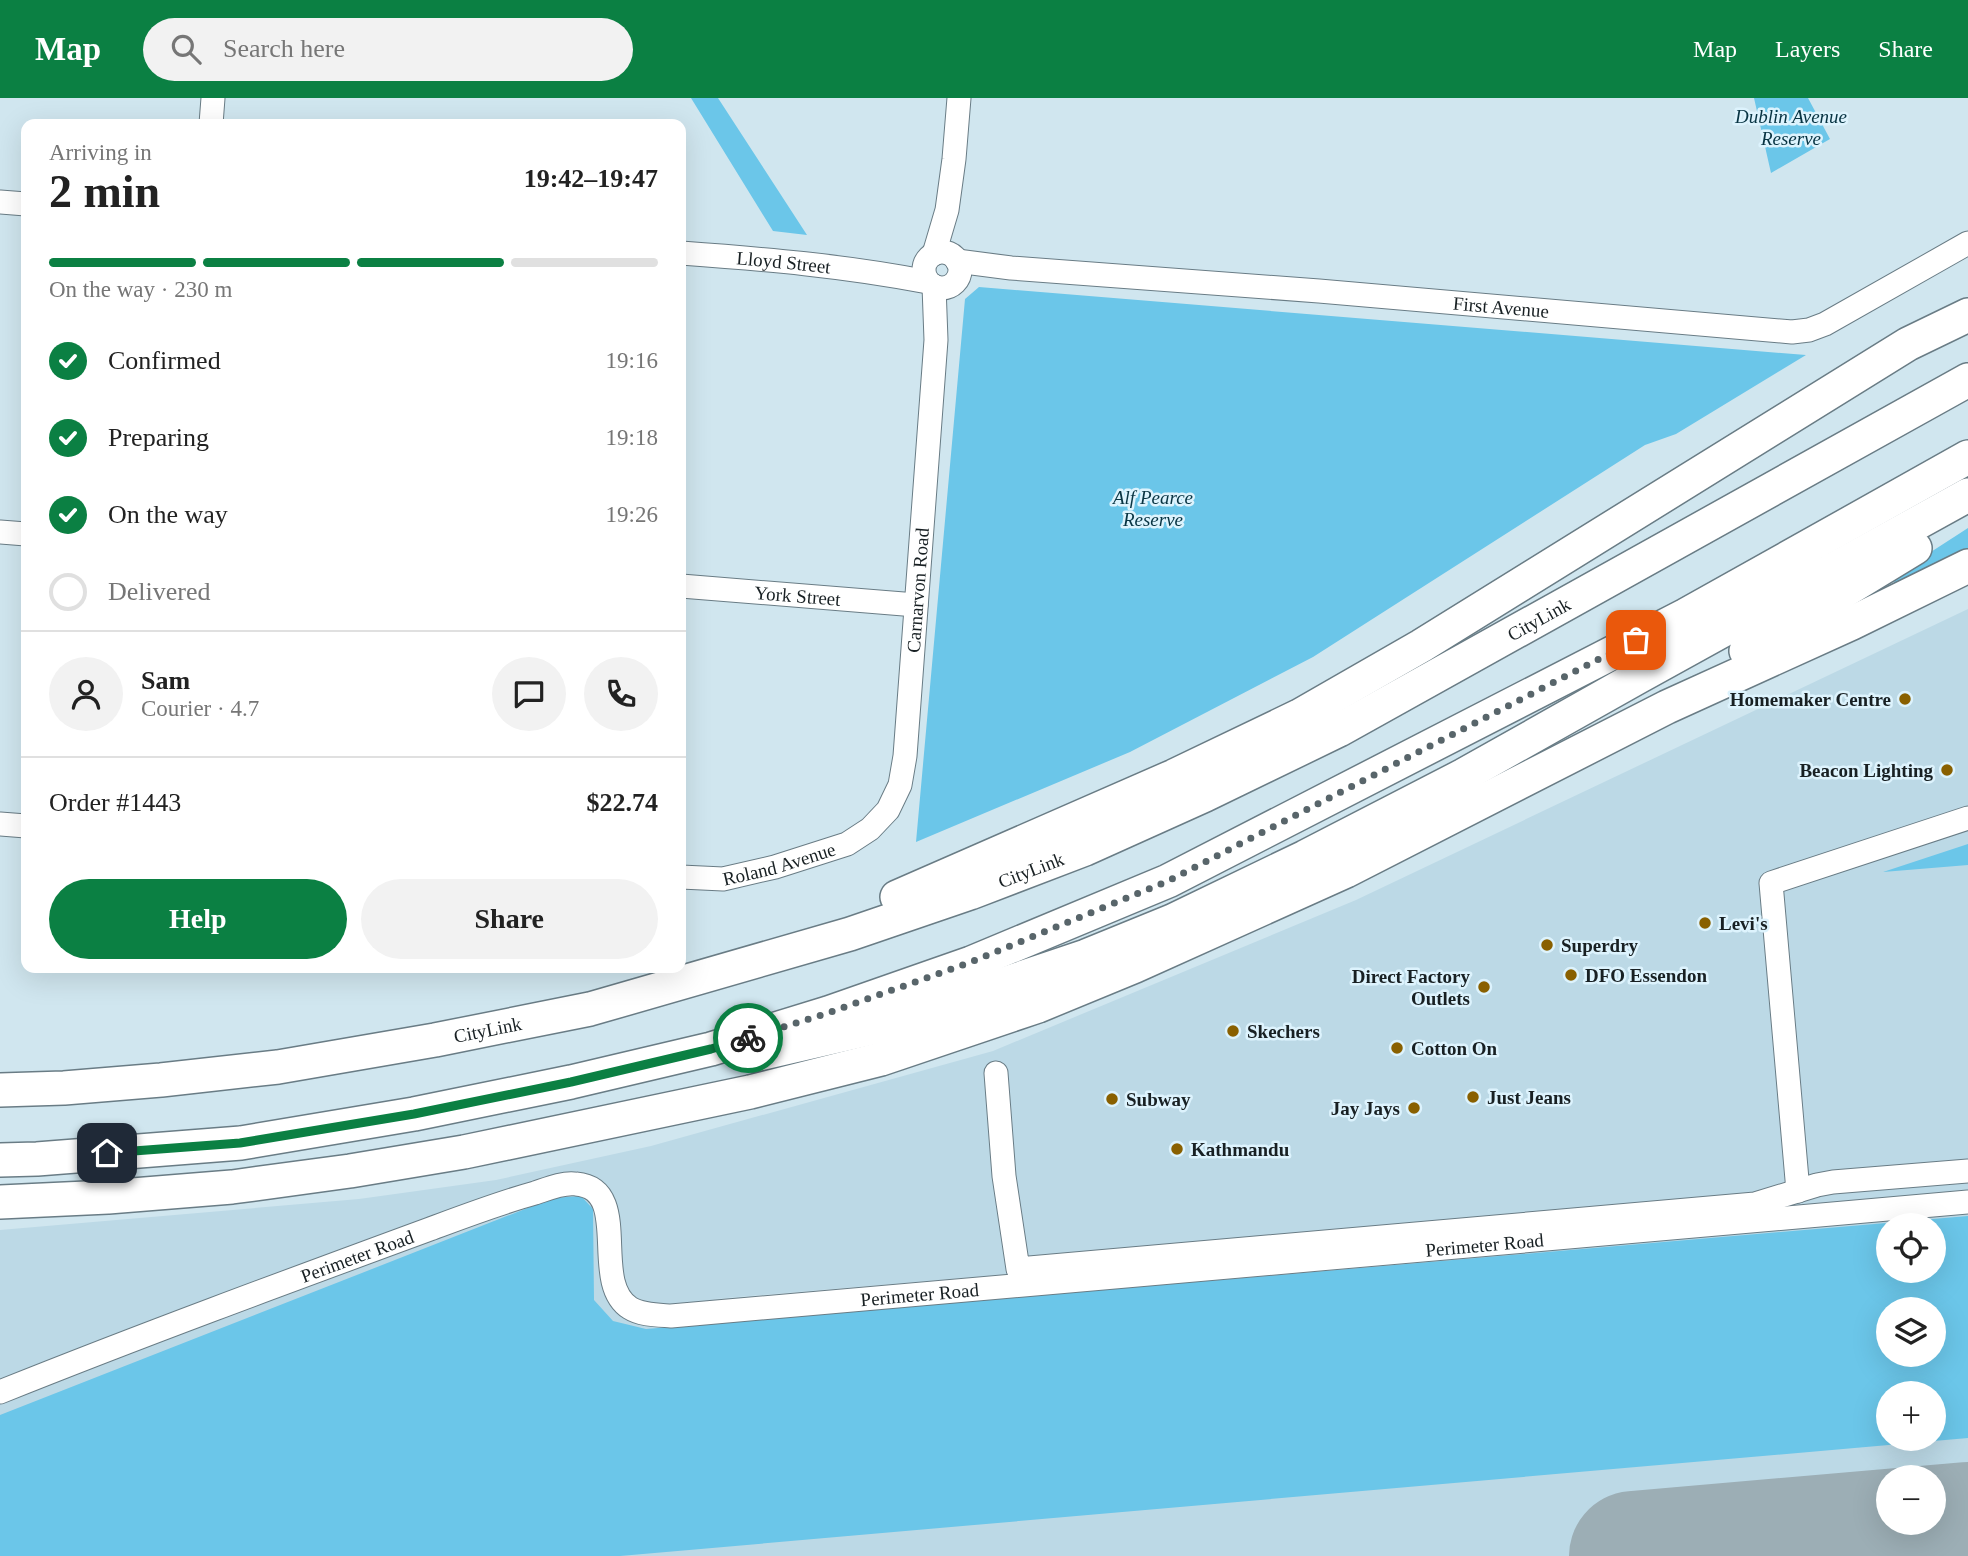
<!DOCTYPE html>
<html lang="en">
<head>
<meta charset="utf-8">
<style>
  body { margin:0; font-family:Georgia,serif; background:#f2f2f2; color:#222; height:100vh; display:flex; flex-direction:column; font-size:26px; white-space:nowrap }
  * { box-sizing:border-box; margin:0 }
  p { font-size:23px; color:#767676 }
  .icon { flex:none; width:38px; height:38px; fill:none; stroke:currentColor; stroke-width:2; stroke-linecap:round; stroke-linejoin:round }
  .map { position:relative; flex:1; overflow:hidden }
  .drawer { position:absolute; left:21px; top:21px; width:665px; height:854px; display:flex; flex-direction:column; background:#fff; border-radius:14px; box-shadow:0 7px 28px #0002 }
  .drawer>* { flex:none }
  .buttons { position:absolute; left:1876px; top:1115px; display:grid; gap:14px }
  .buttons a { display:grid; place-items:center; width:70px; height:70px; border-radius:50%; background:#fff; box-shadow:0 7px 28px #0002; font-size:35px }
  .pin { position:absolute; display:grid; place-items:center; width:60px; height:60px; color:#fff; margin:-30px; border-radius:14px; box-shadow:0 4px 10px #0006 }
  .courier { position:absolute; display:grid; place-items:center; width:70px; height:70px; margin:-35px; border:5px solid #0b8043; border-radius:50%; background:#fff; color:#222; box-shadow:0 2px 9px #0007 }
  .head em { font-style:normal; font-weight:600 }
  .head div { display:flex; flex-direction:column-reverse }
  .head { display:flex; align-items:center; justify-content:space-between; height:119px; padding:0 28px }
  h1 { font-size:46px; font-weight:600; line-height:52px }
  .bar { display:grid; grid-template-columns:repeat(4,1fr); gap:10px 7px; align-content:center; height:84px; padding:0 28px }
  .bar i { height:9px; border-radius:5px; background:#e0e0e0 }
  .bar .current { background:#0b8043 }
  .bar p { grid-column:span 4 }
  .line { display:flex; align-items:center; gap:18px; padding:0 28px; border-top:2px solid #e0e0e0 }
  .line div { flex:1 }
  .round { display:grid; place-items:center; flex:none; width:74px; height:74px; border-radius:37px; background:#f2f2f2 }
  ol { padding:0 28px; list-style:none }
  li { display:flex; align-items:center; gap:21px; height:77px }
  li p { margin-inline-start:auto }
  li .icon { padding:7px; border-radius:50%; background:#0b8043; color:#fff; stroke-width:4 }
  li:last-child { color:#767676 }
  li i { width:38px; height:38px; border:4px solid #e0e0e0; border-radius:50% }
  .action { display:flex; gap:14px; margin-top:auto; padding:14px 28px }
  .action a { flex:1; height:80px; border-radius:42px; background:#0b8043; color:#fff; font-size:28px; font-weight:600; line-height:80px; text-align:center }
  .action a+a { background:#f2f2f2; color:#222 }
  header { display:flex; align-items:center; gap:42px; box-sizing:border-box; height:98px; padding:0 35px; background:#0b8043; color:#fff }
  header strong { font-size:33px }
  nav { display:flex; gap:38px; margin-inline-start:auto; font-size:24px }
  .search { width:490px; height:63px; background:#f2f2f2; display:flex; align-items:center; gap:18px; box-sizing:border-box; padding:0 24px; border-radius:38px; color:#767676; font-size:26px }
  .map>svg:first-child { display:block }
</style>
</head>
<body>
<header>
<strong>Map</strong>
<div class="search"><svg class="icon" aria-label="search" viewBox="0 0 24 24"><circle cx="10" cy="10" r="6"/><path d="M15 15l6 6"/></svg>Search here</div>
<nav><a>Map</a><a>Layers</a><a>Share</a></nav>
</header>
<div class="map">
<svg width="1968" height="1458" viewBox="0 0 1968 1458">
  <rect width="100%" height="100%" fill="#d0e6ef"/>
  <path fill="#bcd9e6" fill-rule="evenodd" d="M1968,511V1096L714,1201L1017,1182L1968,1100V1458H0V1132L359,1101L496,1082L651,1048L993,953L1356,802ZM1888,1127H1934V1172H1888ZM1888,1211H1934V1256H1888ZM1888,1295H1934V1340H1888ZM1888,1379H1934V1424H1888Z"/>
  <path fill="#6bc6e9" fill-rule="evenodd" d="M691,0H718L807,137L773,133Z
    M1754,0H1808L1830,41L1771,75Z
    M979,189L1732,251L1806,257L1676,336L1645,347L1313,559L1130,654L916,744L965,201Z
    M1968,430V453L1899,489L1892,481L1920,461Z
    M1968,746V767L1883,774Z
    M581,1098L593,1111L594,1202L613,1223L646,1231L1968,1118V1340L620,1458H0V1317L553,1100ZM1888,1127H1934V1172H1888ZM1888,1211H1934V1256H1888ZM1888,1295H1934V1340H1888Z"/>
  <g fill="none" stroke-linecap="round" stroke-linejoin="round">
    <path stroke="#9caeb5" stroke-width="130" d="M1634,1458L1968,1429"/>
    <defs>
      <g id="minor">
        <path d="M211,26L213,0"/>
        <path d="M0,104L26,106"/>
        <circle cx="942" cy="172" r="18"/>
        <path id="s1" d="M681,155C764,161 846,168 928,184"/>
        <path d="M934,156L947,112L954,61L959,0"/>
        <path id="s2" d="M957,163L1011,170L1319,193L1792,234L1809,232L1825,226L1968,145"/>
        <path d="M0,434L26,436"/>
        <path id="s3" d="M681,488L916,507"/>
        <path d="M0,726L26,728"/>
        <path id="s4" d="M681,779L723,781L775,769L847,746L870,731L888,712L900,687L905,658L936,242L934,188"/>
        <path d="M996,975L1004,1078L1018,1171L1755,1106L1817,1087L1833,1084L1968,1073"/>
        <path d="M1798,1093L1771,785L1968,720"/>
        <path id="s5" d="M0,1294C142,1237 286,1184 430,1131C465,1118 499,1105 535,1095C547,1091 563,1084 576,1086C634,1091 589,1184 630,1210C641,1217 657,1217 671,1218L1968,1104"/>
      </g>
      <g id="highway">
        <path d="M1746,553L1915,450"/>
        <path d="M897,799L1174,678L1299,618L1421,548L1908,246L1968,217"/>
        <path d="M755,957L877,929L1086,858L1172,823L1305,759L1464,677L1638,579L1968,397"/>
        <path id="s6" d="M0,992L64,990L161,982L278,969L435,942L590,911L850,836L970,795L1085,751L1205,697L1339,632L1968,282"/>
        <path d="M0,1062L37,1061L241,1045L414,1016L571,984L711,951L828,915L971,865L1168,783L1686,517L1968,359"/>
        <path d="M0,1104L108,1099L232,1089L350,1073L464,1054L750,994L881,961L1038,908L1135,868L1346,773L1667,609L1852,525L1968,468"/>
      </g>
    </defs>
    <use href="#minor" stroke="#697c85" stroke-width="25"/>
    <use href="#highway" stroke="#697c85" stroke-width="36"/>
    <use href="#minor" stroke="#fff" stroke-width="23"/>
    <use href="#highway" stroke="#fff" stroke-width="33"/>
  </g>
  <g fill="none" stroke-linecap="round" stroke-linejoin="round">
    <path stroke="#58656a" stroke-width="7" stroke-dasharray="0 12.6" d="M748,940L828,915L971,864L1168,783L1636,542"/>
    <path stroke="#0b8043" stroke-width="9" d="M107,1055L240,1045L414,1016L571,984L711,951L748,940"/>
  </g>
  <g fill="#896000" stroke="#ddf3fd" stroke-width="2.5">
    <circle cx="1905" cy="601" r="7"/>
    <circle cx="1947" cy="672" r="7"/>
    <circle cx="1705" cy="825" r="7"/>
    <circle cx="1547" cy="847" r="7"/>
    <circle cx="1571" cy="877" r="7"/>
    <circle cx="1484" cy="889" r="7"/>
    <circle cx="1233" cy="933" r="7"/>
    <circle cx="1397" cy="950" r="7"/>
    <circle cx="1473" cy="999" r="7"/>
    <circle cx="1112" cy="1001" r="7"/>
    <circle cx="1414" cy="1010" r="7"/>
    <circle cx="1177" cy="1051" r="7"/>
  </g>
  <g text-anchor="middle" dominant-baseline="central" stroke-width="5" stroke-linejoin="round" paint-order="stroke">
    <g font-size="19" font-style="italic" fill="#083443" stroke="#ddf3fd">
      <text x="1791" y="18">Dublin Avenue<tspan x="1791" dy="22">Reserve</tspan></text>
      <text x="1153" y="399">Alf Pearce<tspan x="1153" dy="22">Reserve</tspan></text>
    </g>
    <g font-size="19" fill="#182023" stroke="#ddf3fd">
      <text stroke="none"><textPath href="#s1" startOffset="103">Lloyd Street</textPath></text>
      <text stroke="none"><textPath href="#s2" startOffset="546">First Avenue</textPath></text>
      <text stroke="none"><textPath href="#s4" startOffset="448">Carnarvon Road</textPath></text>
      <text stroke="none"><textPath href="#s3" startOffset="117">York Street</textPath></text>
      <text stroke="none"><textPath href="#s6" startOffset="1626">CityLink</textPath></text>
      <text stroke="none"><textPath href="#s4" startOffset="100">Roland Avenue</textPath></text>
      <text stroke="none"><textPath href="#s6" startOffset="1059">CityLink</textPath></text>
      <text stroke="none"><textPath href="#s6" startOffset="492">CityLink</textPath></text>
      <text stroke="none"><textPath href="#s5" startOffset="1619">Perimeter Road</textPath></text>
      <text stroke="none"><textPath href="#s5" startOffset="382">Perimeter Road</textPath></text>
      <text stroke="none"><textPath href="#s5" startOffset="1052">Perimeter Road</textPath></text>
    </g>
    <g font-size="19" font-weight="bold" fill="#182023" stroke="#ddf3fd" text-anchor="start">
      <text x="1891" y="601" text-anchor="end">Homemaker Centre</text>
      <text x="1933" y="672" text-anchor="end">Beacon Lighting</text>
      <text x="1719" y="825">Levi's</text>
      <text x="1561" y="847">Superdry</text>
      <text x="1585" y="877">DFO Essendon</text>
      <text x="1470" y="878" text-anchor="end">Direct Factory<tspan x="1470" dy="22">Outlets</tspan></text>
      <text x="1247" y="933">Skechers</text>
      <text x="1411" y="950">Cotton On</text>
      <text x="1487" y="999">Just Jeans</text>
      <text x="1126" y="1001">Subway</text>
      <text x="1400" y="1010" text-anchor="end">Jay Jays</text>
      <text x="1191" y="1051">Kathmandu</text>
    </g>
  </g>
</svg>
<div class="buttons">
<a><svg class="icon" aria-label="locate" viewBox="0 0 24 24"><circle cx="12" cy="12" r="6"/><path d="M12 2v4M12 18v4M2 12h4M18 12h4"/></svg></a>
<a><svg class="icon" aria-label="layers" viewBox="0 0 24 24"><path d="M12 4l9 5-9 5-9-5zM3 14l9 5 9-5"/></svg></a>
<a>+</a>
<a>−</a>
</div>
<div class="pin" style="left:1636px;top:542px;background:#ea580c"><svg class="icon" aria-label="bag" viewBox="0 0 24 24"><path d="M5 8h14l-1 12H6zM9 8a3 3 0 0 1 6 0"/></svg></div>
<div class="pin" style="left:107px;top:1055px;background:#1f2937"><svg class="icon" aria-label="home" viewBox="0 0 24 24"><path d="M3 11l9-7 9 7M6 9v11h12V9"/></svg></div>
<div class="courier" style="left:748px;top:940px"><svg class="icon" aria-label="bike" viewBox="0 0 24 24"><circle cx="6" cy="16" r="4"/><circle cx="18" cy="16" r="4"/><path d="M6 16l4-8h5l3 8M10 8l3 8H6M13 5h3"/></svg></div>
<section class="drawer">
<div class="head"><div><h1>2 min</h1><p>Arriving in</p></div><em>19:42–19:47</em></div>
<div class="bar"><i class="current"></i><i class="current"></i><i class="current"></i><i></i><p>On the way · 230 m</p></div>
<ol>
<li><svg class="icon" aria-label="check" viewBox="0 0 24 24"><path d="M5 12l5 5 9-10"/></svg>Confirmed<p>19:16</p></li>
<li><svg class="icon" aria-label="check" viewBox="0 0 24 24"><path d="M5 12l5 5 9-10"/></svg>Preparing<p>19:18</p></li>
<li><svg class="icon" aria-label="check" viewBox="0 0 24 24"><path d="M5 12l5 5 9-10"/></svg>On the way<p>19:26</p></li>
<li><i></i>Delivered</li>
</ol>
<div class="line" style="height:126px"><a class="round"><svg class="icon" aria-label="person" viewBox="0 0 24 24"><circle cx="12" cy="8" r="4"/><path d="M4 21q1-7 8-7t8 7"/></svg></a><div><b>Sam</b><p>Courier · 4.7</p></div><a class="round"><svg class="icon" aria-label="chat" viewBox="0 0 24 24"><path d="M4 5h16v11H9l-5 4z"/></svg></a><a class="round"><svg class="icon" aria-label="phone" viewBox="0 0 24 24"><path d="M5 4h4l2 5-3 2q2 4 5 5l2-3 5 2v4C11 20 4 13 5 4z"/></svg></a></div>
<div class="line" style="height:91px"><div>Order #1443</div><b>$22.74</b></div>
<div class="action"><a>Help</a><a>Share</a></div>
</section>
</div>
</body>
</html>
